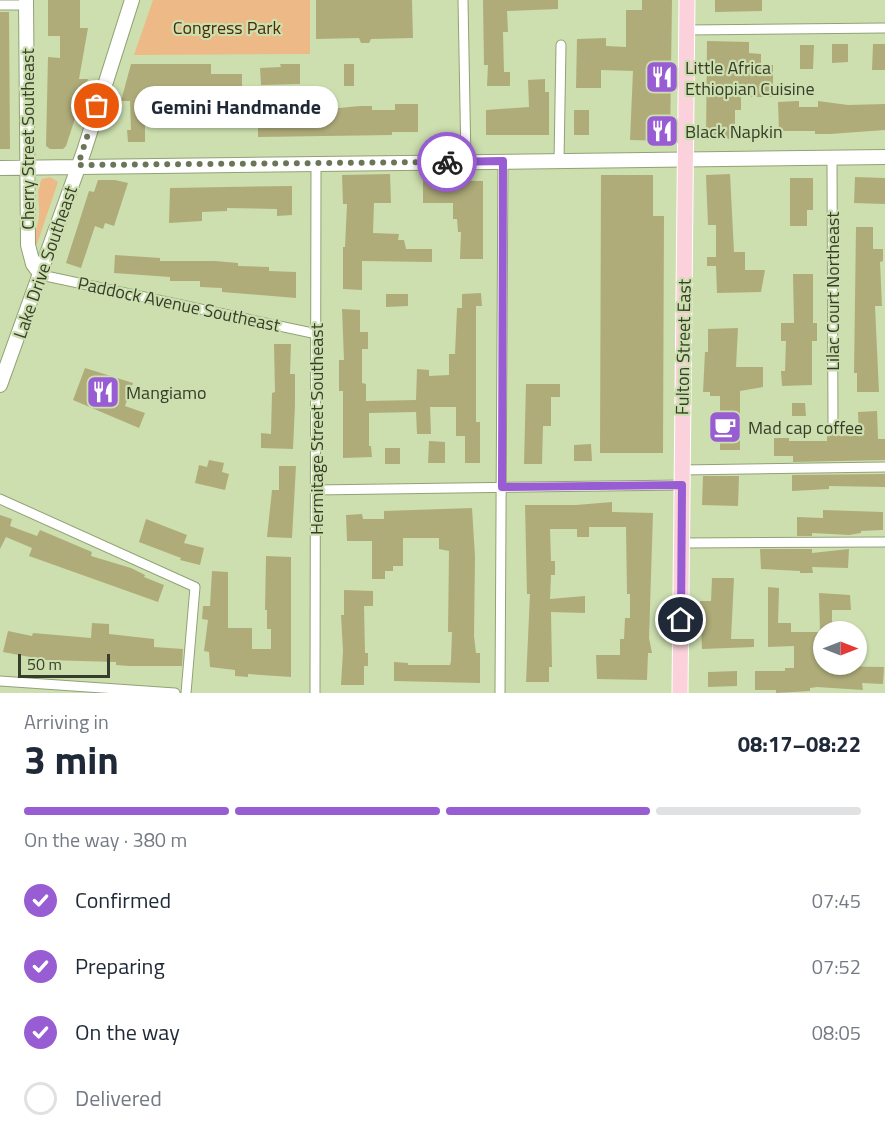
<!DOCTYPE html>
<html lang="en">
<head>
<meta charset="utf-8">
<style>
  body { margin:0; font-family:"Titillium Web",sans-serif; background:#f6f6f7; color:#1f2937; height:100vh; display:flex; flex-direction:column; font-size:22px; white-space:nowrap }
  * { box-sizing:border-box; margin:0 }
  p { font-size:20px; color:#747a83 }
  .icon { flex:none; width:33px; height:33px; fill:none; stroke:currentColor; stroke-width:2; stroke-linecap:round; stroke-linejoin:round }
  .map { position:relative; height:693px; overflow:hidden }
  .side { display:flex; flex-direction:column; background:#fff; flex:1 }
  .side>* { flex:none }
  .needle { width:39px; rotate:90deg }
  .tools { position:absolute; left:813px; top:621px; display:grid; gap:12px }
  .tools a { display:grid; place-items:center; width:54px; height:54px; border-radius:50%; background:#fff; box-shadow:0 2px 4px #0004; font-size:30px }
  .scale { position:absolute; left:18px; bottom:15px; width:92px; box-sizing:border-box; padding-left:6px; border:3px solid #363e2a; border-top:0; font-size:16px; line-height:21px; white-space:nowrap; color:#363e2a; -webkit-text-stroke:4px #cddfaf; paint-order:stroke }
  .pin { position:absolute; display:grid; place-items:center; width:51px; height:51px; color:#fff; margin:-26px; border:3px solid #fff; border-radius:50%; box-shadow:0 2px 6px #0007 }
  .courier { position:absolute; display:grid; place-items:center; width:60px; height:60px; margin:-30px; border:4px solid #985cd3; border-radius:50%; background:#fff; color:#222; box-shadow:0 2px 8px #0007 }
  .bubble { position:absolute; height:42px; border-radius:21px; background:#fff; box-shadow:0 2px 4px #0004; font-size:20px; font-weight:700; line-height:42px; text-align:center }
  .head em { font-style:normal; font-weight:700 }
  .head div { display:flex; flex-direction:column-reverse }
  .head { display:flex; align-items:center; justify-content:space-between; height:102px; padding:0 24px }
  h1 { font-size:39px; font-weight:700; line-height:45px }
  .bar { display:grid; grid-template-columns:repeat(4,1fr); gap:9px 6px; align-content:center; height:72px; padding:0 24px }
  .bar i { height:8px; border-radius:4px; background:#e0e1e3 }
  .bar .selected { background:#985cd3 }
  .bar p { grid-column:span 4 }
  ol { padding:0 24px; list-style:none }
  li { display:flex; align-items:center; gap:18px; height:66px }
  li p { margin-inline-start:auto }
  li .icon { padding:6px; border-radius:50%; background:#985cd3; color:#fff; stroke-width:4 }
  li:last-child { color:#747a83 }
  li i { width:33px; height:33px; border:3px solid #e0e1e3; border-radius:50% }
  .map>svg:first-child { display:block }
</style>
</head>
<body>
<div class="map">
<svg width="885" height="693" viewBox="0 0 885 693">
  <rect width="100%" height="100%" fill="#cddfaf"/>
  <path fill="#edb986" d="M153,0H310V54L134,55Z
    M50,177L58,182L37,244L34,246C34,236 36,231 38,222C42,208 34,192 42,179Z"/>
  <path fill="#afac7a" d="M48,0H80V28H88L79,79H88L66,146L63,149H50L46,146L48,57L60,58V36H48Z
    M316,0H412L413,38L371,39L369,43H361L359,38L316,39Z
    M483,0H558V9L507,11L508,32H503L504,72H510V86H487L488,65H484Z
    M642,0H672L670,141L630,140L633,71L601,70V88H576L577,39L606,38V46L626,47V10H642Z
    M715,0H762V11L715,12Z
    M0,12H9L10,149H0Z
    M707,41L749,42V53L761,54V65H773V97H741V110H735V139H706Z
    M832,44H848V62L832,63Z
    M873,44H885V70H872Z
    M800,45H814L813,69H800Z
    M131,64H211V74H242V101H206L205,105H193V102H166V121L145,122V142H128L127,130H131L130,101H121Z
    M280,64H300V84L261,85L260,68L281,67Z
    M344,64H354V86H344Z
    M545,79V92H549V135H486V110L529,107L528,80Z
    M799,101V107H818V101L848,105L885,104V130L830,134H815V131H779L778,102Z
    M395,104H418V132H392V135L258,137V108L278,107V114L360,106H372V110H395Z
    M574,110H589V135H574Z
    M390,174L391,203H374L373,233L399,234L398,240H404L406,249H432V262L362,261V290L343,289V247H345L347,204H343L342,175Z
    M730,174L734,252H745V270H765L761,292L717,293L716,266H707V257H716V225H708L706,175Z
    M601,175H653V216H664L663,453H600Z
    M855,177L885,178V204L854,203Z
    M790,178H813V210H807V226H790Z
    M98,180H115L128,183L114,226L105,223L103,229L95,226L81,268L66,263L89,191L94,192Z
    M423,180L483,181V259H460L461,232H458L457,219H453V203H423Z
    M292,186V215L277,216V209L227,208V211L202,212V221L169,223L170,188Z
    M856,227H873V249H883V261L880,262L882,306H875L879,392H857V373H854Z
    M115,255L160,258V261H215L238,263V266L269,267V271L296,272V298L222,292V288L200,287V281H170V277L114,273Z
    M793,274H813V323H817V341H812V385L782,386L781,371H785L786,341H781V323H794Z
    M481,293L482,306H476V422H480V463H465V436H456V407H430L431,434H417L416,412L369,413V446H371L372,457L343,458V391H339V360H344L342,309L360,310V332H368V349H362V383L366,384V401L416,400L417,369L429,370V376L449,375V354H455L457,308H462V294Z
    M386,294H408V306L386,307Z
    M738,328L736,367H763V387L740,391V450H720V396H710V392H703L705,352H708V329Z
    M274,344H291L290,374H295V405L293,449L261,448V433L271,434L272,393L275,392Z
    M85,368L133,383L125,406L145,413L139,428L73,400Z
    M526,384H560V397H551V426H543L542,464H524Z
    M792,403H805L806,416H792Z
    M877,411L878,439H885V460L793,462V456H774V438H789V441H827V435L859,436L858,412Z
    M429,441L445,442V463H428Z
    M591,444L592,461H574V445Z
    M385,448H400V464H385Z
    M209,460L224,463L222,472L229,474L225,490L195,483L199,465L207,467Z
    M279,466H296L292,538L267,537L272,490H279Z
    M885,474V487L829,486V489L792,491V475Z
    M703,476H739L738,506L702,505Z
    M612,502V512L653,513L649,638L652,653H648L647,680L597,679L596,655H620V639H624L625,618H630V594H627L626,527H589V537H577V529H550L551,561H555V575H551L550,599L585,596V613L551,612L552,667H549V682H526L530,594H527L525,505H576Z
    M472,508L475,557L474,636L476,653H480V683L394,681V662L408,663V665H450L451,661L452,632H448L449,551L439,549V538H403V566H393V571H385V579H372V541H347L346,515L362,514L363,519H384V511Z
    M823,510L883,512V530L861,531V533L849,535L812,533V536H797V517L823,518Z
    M0,515L12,519L10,526L37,536L40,530L92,552L91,556L131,568L145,575L144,577L164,585L158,602L29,556L32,548L6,537L0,549Z
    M146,519L187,535L184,543L204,548L200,565L180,560L181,558L139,542Z
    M760,549H812V553L849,549L848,568L812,567L813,573H800V571L761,569Z
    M266,556L291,557V677L248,674V677L235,676V670L210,667L209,652L204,651L208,620L202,619L203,606H210L212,571L228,572V628H252V649H271V629H267V610H265Z
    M712,578H734L731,639H754V647L702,649L700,601H711Z
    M768,587L779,588L778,623H791V632H824V666L884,667L883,684L862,683L863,690L817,687L810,688V691L776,693V690H755V671H785V668H794V646L768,647Z
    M344,590L373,591V606H364L365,653H368V666H364V685H341L343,651L341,615H344Z
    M819,593L850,595L851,610H832V632H820Z
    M92,623L109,624V634L154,639V647L183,649L182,666H129L116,665V662L46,660L3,652L8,631L32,636L33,633L91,638Z
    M737,671V686L708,687V672Z"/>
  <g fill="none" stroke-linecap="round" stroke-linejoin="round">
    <defs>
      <path id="street" d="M463,0L466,161
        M0,5H26
        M687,30L885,28
        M832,158L833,424
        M559,161L561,45
        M41,275L317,334
        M682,470L885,467
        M315,490L682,485
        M0,499L195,587L186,693
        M683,543L885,542
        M0,681L175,693
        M315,693L316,164
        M500,693L503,161"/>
      <path id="secondary" d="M26,0L28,245L33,264L41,275
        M0,168L885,157
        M0,385L84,151L132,0"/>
      <path id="primary" d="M680,693L687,0"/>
    </defs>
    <use href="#street" stroke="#91a274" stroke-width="11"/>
    <use href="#secondary" stroke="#91a274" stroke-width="16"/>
    <use href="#primary" stroke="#fff" stroke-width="17"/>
    <use href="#street" stroke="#fff" stroke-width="9"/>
    <use href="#secondary" stroke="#fff" stroke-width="14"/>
    <use href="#primary" stroke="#fbd2db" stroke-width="15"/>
  </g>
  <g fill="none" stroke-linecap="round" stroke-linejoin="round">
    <path stroke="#6b7659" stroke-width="6" stroke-dasharray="0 10.8" d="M97,106L78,165L447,162"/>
    <path stroke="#985cd3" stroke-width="8" d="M447,162L503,161L502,487L682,485L681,620"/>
  </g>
  <defs>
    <symbol id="restaurant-square" viewBox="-11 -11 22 22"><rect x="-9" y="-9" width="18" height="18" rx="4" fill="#985cd3" stroke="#cddfaf"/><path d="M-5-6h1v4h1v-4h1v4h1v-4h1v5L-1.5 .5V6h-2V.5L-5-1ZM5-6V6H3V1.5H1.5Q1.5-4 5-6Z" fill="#fff"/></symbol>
    <symbol id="cafe-square" viewBox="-11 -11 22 22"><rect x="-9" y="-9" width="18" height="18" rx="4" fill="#985cd3" stroke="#cddfaf"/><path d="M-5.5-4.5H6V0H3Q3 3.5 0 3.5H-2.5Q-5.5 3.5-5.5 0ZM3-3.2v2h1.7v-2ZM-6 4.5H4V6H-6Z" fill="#fff"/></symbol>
  </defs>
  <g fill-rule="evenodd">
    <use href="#restaurant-square" x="643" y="58" width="38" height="38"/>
    <use href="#restaurant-square" x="643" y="112" width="38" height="38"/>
    <use href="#restaurant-square" x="84" y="373" width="38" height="38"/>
    <use href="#cafe-square" x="706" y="408" width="38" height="38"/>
  </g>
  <g text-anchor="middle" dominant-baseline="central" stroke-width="4.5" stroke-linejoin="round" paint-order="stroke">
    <g font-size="18" fill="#4c2b04" stroke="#cddfaf">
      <text x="227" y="27">Congress Park</text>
    </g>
    <g font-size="18" fill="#363e2a" stroke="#cddfaf" text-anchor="start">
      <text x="685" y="67">Little Africa<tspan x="685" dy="21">Ethiopian Cuisine</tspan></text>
      <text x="685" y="131">Black Napkin</text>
      <text x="126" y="392">Mangiamo</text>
      <text x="748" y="427">Mad cap coffee</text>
    </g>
    <g font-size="18" fill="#363e2a" stroke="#cddfaf">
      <text transform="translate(27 139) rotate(-90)">Cherry Street Southeast</text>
      <text transform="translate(45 262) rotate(-71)">Lake Drive Southeast</text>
      <text transform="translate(832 291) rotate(-90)">Lilac Court Northeast</text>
      <text transform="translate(179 304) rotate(12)">Paddock Avenue Southeast</text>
      <text transform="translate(683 347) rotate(-89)">Fulton Street East</text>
      <text transform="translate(316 429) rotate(-90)">Hermitage Street Southeast</text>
    </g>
  </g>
</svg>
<div class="tools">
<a><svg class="needle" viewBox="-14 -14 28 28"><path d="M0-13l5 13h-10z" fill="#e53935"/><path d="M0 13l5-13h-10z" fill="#747a83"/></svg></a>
</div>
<div class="scale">50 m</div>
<div class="pin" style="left:97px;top:106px;background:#ea580c"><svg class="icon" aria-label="bag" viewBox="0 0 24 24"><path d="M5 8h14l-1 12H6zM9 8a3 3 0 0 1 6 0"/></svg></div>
<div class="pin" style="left:681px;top:620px;background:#1f2937"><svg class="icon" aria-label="home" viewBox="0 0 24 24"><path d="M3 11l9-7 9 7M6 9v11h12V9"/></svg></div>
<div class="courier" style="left:447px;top:162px"><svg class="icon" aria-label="bike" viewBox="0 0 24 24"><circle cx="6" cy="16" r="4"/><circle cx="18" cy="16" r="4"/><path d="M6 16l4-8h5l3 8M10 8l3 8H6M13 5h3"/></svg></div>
<div class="bubble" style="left:134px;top:86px;width:204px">Gemini Handmande</div>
</div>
<section class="side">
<div class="head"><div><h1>3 min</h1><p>Arriving in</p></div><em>08:17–08:22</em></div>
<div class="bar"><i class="selected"></i><i class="selected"></i><i class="selected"></i><i></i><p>On the way · 380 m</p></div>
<ol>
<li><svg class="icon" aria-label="check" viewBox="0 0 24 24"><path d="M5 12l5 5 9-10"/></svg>Confirmed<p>07:45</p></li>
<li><svg class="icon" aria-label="check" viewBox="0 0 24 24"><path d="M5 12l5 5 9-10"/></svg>Preparing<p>07:52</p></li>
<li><svg class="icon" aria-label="check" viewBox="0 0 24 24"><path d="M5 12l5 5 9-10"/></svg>On the way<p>08:05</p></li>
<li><i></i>Delivered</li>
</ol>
</section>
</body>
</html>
